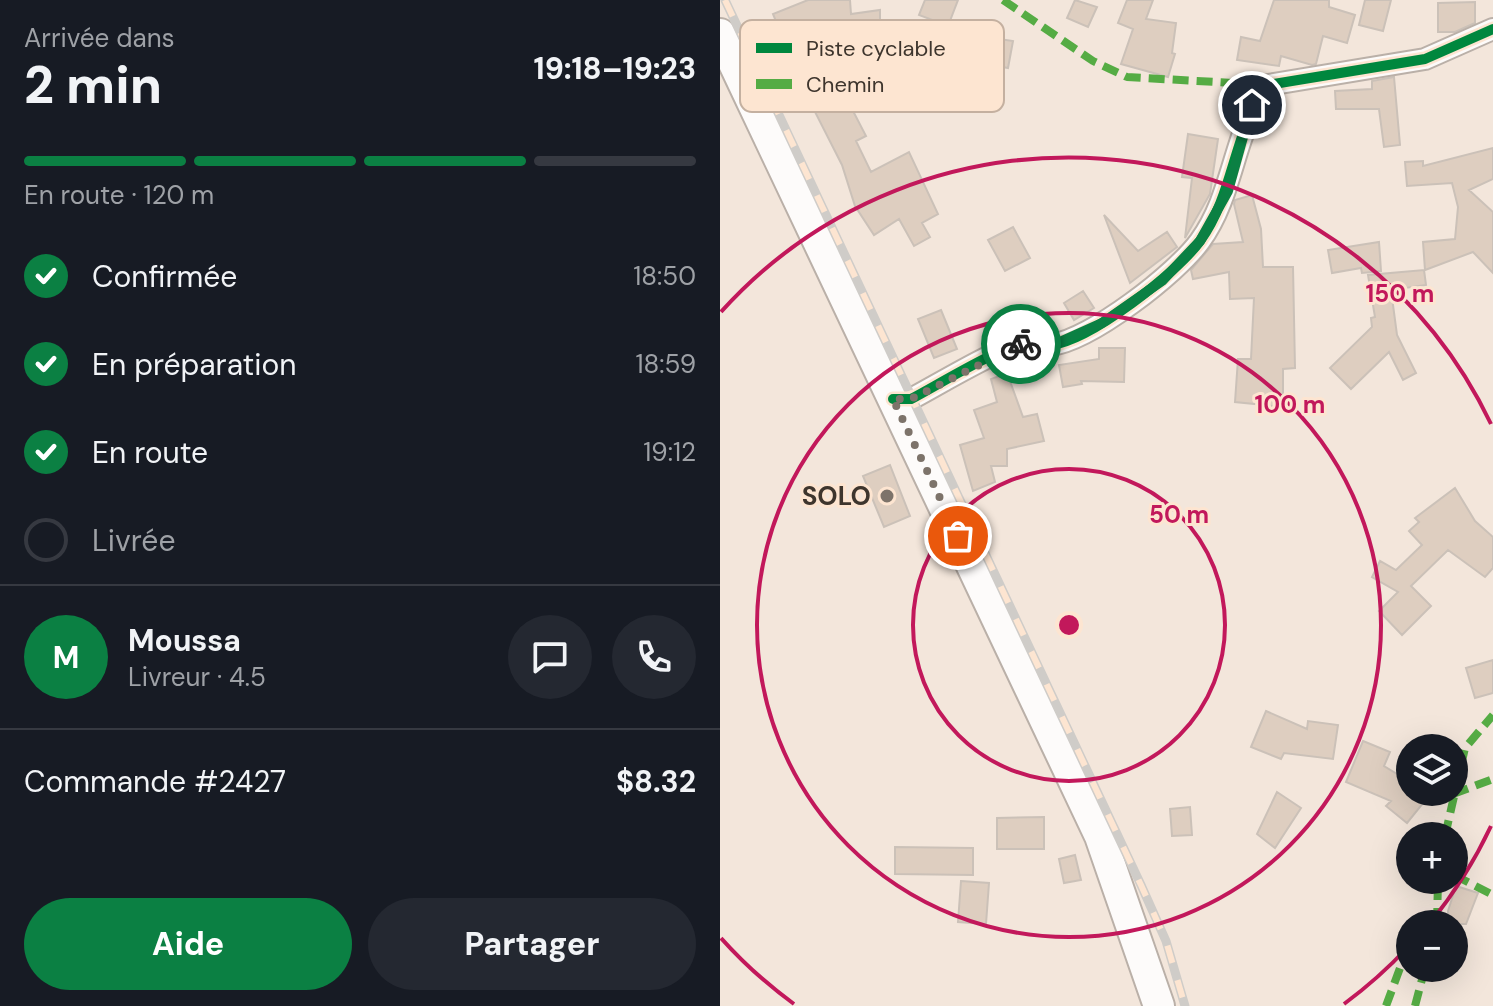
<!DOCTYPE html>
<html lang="fr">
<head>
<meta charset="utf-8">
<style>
  body { margin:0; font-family:"DM Sans",sans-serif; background:#242831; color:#f1f3f6; height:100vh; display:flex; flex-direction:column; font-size:30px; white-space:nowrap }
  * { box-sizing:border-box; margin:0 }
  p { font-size:26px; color:#9ea1a6 }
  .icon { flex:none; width:44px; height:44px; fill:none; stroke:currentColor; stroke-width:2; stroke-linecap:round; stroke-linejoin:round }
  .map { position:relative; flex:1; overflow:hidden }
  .sheet { display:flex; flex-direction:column; background:#171b24; width:720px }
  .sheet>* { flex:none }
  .fabs { position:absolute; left:676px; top:734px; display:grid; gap:16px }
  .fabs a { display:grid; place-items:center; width:72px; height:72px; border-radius:50%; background:#171b24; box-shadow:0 8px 32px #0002; font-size:40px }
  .pin { position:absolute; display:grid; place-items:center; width:68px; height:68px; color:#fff; margin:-34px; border:4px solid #fff; border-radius:50%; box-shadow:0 2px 8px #0007 }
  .courier { position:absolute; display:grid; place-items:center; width:80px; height:80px; margin:-40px; border:6px solid #0b8043; border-radius:50%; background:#fff; color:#222; box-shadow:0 2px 10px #0007 }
  .head em { font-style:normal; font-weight:800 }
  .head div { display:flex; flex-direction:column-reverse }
  .head { display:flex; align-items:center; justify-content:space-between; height:136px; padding:0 24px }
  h1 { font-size:52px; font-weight:800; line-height:60px }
  .bar { display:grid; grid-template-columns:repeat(4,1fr); gap:12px 8px; align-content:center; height:96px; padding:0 24px }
  .bar i { height:10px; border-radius:6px; background:#363941 }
  .bar .on { background:#0b8043 }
  .bar p { grid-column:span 4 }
  .line { display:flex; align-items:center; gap:20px; padding:0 24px; border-top:2px solid #363941 }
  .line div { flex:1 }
  .round { display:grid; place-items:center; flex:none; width:84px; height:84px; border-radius:42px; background:#242831 }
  ol { padding:0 24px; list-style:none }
  li { display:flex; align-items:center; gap:24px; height:88px }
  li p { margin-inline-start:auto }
  li .icon { padding:8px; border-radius:50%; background:#0b8043; color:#fff; stroke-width:4 }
  li:last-child { color:#9ea1a6 }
  li i { width:44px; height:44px; border:4px solid #363941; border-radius:50% }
  .cta { display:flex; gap:16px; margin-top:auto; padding:16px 24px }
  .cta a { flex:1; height:92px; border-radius:48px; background:#0b8043; color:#fff; font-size:32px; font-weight:800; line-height:92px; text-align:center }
  .cta a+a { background:#242831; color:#f1f3f6 }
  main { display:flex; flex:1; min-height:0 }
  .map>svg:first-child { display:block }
</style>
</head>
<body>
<main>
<section class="sheet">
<div class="head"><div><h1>2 min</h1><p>Arrivée dans</p></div><em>19:18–19:23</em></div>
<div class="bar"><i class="on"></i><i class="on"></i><i class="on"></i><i></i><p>En route · 120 m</p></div>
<ol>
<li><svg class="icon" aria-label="check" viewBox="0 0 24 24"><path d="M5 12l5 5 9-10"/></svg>Confirmée<p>18:50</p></li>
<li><svg class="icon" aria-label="check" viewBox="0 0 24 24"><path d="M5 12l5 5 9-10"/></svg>En préparation<p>18:59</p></li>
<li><svg class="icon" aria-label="check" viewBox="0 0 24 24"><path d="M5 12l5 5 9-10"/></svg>En route<p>19:12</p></li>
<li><i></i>Livrée</li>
</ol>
<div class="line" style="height:144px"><b class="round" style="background:#0b8043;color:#fff">M</b><div><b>Moussa</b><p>Livreur · 4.5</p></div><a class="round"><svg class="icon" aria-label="chat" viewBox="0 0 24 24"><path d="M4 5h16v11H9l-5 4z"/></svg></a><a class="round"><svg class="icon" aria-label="phone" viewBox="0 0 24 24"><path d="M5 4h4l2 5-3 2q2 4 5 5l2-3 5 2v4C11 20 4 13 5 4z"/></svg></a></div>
<div class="line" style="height:104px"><div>Commande #2427</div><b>$8.32</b></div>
<div class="cta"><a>Aide</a><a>Partager</a></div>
</section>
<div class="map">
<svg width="773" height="1006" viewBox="0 0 773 1006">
  <rect width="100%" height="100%" fill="#f3e6db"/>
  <path fill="#decec0" stroke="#cbc1b8" stroke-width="2" d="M88,0H130L131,14L160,10V34H152L150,53L155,80L164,79L168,103L132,109L146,136L136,141L151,172L189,152L218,214L202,223L210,237L194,246L179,219L154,235L135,206L122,165L92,106L101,101L72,52L69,53L53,14Z
    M205,0H238L228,26L199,15Z
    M355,0L377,7L368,27L347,18Z
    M407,0H433L426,19L456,23L452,53L455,54L448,77L401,64L413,29L398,23Z
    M554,0H609V7L635,15L627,43L603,36L596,64L592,65L561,56L559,66L517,60L521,37L540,41Z
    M645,0H671L663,31L639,25Z
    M755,2V23L735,32H718V3Z
    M266,37L293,41L288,68L262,63Z
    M674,77L680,145L664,147L659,109H616L615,91L652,89V81Z
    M468,134L498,139L490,194L465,238L472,178L462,177Z
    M773,148V179L749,190L773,212V273L753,252L705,270L703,242L735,239L738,207L732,183L687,186L685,162L703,161V166Z
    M532,195L541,229L543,267H573L575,368L563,369V407L515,402L518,359H531L534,298L510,299L509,272L473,279L471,270L493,244L523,242L514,204L515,200Z
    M384,215L418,251L447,232L457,247L410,283Z
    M293,227L310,258L285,271L268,240Z
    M659,242L661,271L642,273L641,268L612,273L608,250Z
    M704,270L706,285L671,290L677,335L696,373L683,380L669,352L631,389L610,368L652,327L651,318L655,317L648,275Z
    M363,291L374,308L354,320L344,303Z
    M221,310L237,349L214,358L198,319Z
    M379,348H405L404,382L361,381L362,384L343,387L339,365L379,359Z
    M287,373L303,417L317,414L324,441L287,449V466H271L275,482L253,491L240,445L264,438L254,410L277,402L271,379Z
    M170,465L190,516L164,527L143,476Z
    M735,488L755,521L773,537V568L765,577L728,550L691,586L711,606L682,635L659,611L678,592L652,577L660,561L676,570L702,545L689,531L699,522L695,518Z
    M773,660V693L755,698L746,668Z
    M546,711L587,729L588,721L618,725L613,759L564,753L561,759L531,747Z
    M643,741L670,752L664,766L687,780L690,776V792H712L687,823L666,806L671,801L626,782Z
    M557,792L581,808L555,848L537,834Z
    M470,807L472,835L452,836L450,809Z
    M324,817V849H277V818Z
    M175,847L253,848V875L175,874Z
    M355,855L361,880L344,883L339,859Z
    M241,881L269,883L266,924L238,922Z
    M736,886L758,893L746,924H729L728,911Z"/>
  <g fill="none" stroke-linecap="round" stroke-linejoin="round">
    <defs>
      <path id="minor" d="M173,399H191C214,387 280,347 301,344C311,342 321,347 331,345C371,340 457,273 480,241C515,193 513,130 548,85L705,59L773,29"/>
      <path id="primary" d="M0,34L380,836L439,1006"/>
    </defs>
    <use href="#minor" stroke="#bab0a8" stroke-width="24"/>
    <use href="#primary" stroke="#bab0a8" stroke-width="34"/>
    <use href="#minor" stroke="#fdfbfa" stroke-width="20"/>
    <use href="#primary" stroke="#fdfbfa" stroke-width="30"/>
    <defs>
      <path id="rail" d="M5,0L421,885L446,941L465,1006"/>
    </defs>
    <use href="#rail" stroke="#cfccc8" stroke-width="9"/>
    <use href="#rail" stroke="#fde5d1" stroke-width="6" stroke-dasharray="18" stroke-linecap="butt"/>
    <path stroke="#55ac44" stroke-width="8" stroke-dasharray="16 8" stroke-linecap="butt" d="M283,0L373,61L407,77L548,85
      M733,794L773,779
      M725,836L745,748L773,715
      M734,875L773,895
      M717,924L718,880
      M666,1006L683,960L690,953
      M695,1006L705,968"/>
    <defs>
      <path id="cycleway" d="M173,399H191C214,387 280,347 301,344C311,342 321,347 331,345C371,340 457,273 480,241C515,193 513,130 548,85L705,59L773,29"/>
    </defs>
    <use href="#cycleway" stroke="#fde5d1" stroke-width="15"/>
    <use href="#cycleway" stroke="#00873e" stroke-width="10"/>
  </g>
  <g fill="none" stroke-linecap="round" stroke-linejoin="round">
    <path stroke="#7d736a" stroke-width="8" stroke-dasharray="0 14.4" d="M238,536L173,399H191L301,344"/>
    <path stroke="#0b8043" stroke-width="10" d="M301,344L333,345L382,323L442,281L480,241L508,191L532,105"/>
  </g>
  <g fill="none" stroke="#c2185b" stroke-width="4">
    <circle cx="349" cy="625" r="156"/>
    <circle cx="349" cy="625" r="312"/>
    <path d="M771 826A468 468 0 0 1 710 923M688 947A468 468 0 0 1 624 1004M74 1004A468 468 0 0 1 1 938M1 312A468 468 0 0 1 771 424"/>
  </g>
  <circle fill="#7d736a" stroke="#fde5d1" stroke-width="3" cx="167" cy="496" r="8"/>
  <g text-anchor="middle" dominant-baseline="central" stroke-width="6" stroke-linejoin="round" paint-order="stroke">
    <g font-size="26" font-weight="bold" fill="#3e352d" stroke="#fde5d1" text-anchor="end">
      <text x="151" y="496">SOLO</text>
    </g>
  </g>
  <rect x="20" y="20" width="264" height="92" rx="12" fill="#fde5d1" stroke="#c4b0a0" stroke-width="2"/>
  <rect x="36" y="43" width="36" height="10" fill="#00873e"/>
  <rect x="36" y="79" width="36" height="10" fill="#55ac44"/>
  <g font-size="22" fill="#3e352d">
    <text x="86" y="56">Piste cyclable</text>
    <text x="86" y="92">Chemin</text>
  </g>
  <circle cx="349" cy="625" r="12" fill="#c2185b" stroke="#fde5d1" stroke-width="4"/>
  <g font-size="24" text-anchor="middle" font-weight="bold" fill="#c2185b" stroke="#fde5d1" stroke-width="6" stroke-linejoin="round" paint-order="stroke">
    <text x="680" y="302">150 m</text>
    <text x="570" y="413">100 m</text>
    <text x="459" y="523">50 m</text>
  </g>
</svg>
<div class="fabs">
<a><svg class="icon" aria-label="layers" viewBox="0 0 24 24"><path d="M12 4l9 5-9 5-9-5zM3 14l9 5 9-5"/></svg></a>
<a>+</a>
<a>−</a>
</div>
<div class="pin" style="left:238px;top:536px;background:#ea580c"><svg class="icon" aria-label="bag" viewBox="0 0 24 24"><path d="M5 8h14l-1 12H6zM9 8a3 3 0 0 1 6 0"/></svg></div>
<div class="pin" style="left:532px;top:105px;background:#1f2937"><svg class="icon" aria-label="home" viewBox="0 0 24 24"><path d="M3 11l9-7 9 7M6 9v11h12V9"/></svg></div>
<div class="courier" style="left:301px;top:344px"><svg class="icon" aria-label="bike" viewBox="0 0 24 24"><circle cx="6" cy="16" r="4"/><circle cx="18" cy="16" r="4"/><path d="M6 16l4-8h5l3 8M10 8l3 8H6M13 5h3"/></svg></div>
</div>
</main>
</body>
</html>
